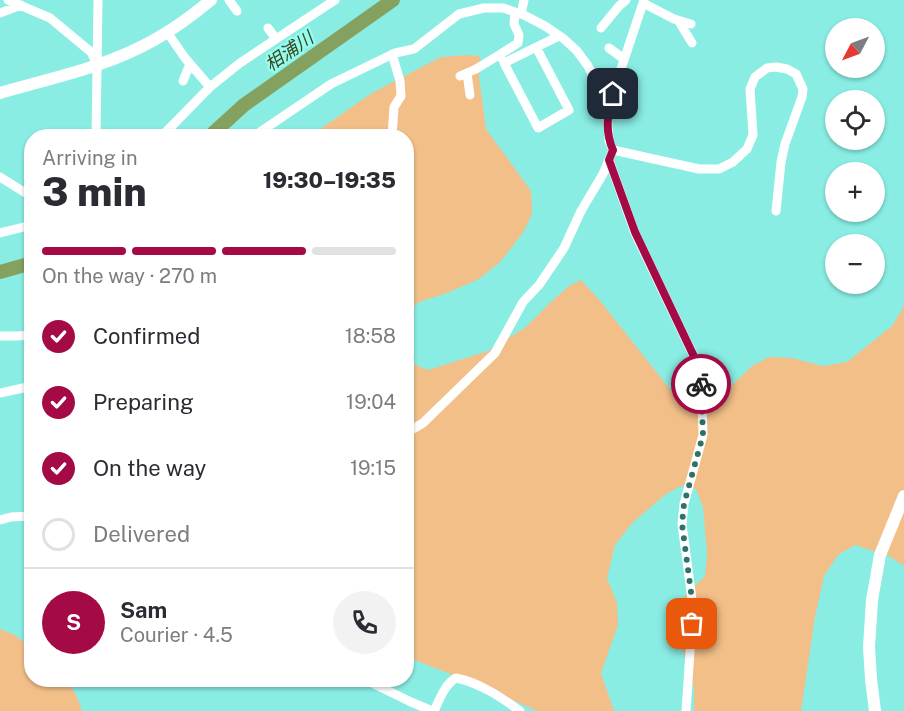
<!DOCTYPE html>
<html lang="en">
<head>
<meta charset="utf-8">
<style>
  body { margin:0; font-family:"Public Sans","Noto Sans JP",sans-serif; background:#f2f2f3; color:#2b2b33; height:100vh; display:flex; flex-direction:column; font-size:22px; white-space:nowrap }
  * { box-sizing:border-box; margin:0 }
  p { font-size:20px; color:#7c7c81 }
  .icon { flex:none; width:33px; height:33px; fill:none; stroke:currentColor; stroke-width:2; stroke-linecap:round; stroke-linejoin:round }
  .map { position:relative; flex:1; overflow:hidden }
  .sheet { position:absolute; left:24px; top:129px; width:390px; height:558px; display:flex; flex-direction:column; background:#fff; border-radius:24px; box-shadow:0 2px 4px #0004 }
  .sheet>* { flex:none }
  .needle { width:39px; rotate:229deg }
  .fabs { position:absolute; left:825px; top:18px; display:grid; gap:12px }
  .fabs a { display:grid; place-items:center; width:60px; height:60px; border-radius:50%; background:#fff; box-shadow:0 2px 4px #0004; font-size:30px }
  .pin { position:absolute; display:grid; place-items:center; width:51px; height:51px; color:#fff; margin:-26px; border-radius:12px; box-shadow:0 3px 9px #0006 }
  .courier { position:absolute; display:grid; place-items:center; width:60px; height:60px; margin:-30px; border:4px solid #a30a46; border-radius:50%; background:#fff; color:#222; box-shadow:0 2px 8px #0007 }
  .overview em { font-style:normal; font-weight:800 }
  .overview div { display:flex; flex-direction:column-reverse }
  .overview { display:flex; align-items:center; justify-content:space-between; height:102px; padding:0 18px }
  h1 { font-size:39px; font-weight:800; line-height:45px }
  .bar { display:grid; grid-template-columns:repeat(4,1fr); gap:9px 6px; align-content:center; height:72px; padding:0 18px }
  .bar i { height:8px; border-radius:4px; background:#e1e1e2 }
  .bar .active { background:#a30a46 }
  .bar p { grid-column:span 4 }
  .line { display:flex; align-items:center; gap:15px; padding:0 18px; border-top:2px solid #e1e1e2 }
  .line div { flex:1 }
  .round { display:grid; place-items:center; flex:none; width:63px; height:63px; border-radius:32px; background:#f2f2f3 }
  ol { padding:0 18px; list-style:none }
  li { display:flex; align-items:center; gap:18px; height:66px }
  li p { margin-inline-start:auto }
  li .icon { padding:6px; border-radius:50%; background:#a30a46; color:#fff; stroke-width:4 }
  li:last-child { color:#7c7c81 }
  li i { width:33px; height:33px; border:3px solid #e1e1e2; border-radius:50% }
  .map>svg:first-child { display:block }
</style>
</head>
<body>
<div class="map">
<svg width="904" height="711" viewBox="0 0 904 711">
  <rect width="100%" height="100%" fill="#89ede4"/>
  <path fill="#f2bf88" d="M467,55L480,56L479,77L486,129L531,191L532,211L530,219L522,234L500,262L479,279L447,293L419,302L407,313L406,136H314L323,127L372,93L441,57Z
    M581,280L601,302L680,402L695,413L713,403L752,366L769,357L792,358L822,366L847,362L892,326L903,308L904,302V566L889,556L855,545L838,555L824,576L815,617L801,711H694V688L682,648L677,615L681,600L705,576L707,554L703,507L696,489L683,485L666,494L632,523L615,545L607,578L617,603L618,625L601,673L614,711H538L463,679L407,657L406,359L409,362L428,370L488,351L526,327L551,302L569,286Z
    M0,629L15,635L31,648L32,680H67L77,697L82,711H0Z"/>
  <g fill="none" stroke-linecap="round" stroke-linejoin="round">
    <path stroke="#85a15f" stroke-width="14" d="M210,136L244,105L393,0
      M0,272L32,263"/>
    <path stroke="#fff" stroke-width="9" d="M8,0L50,18L91,52L96,62
      M229,0L237,11
      M643,3L674,19L691,24
      M0,13L21,5
      M521,14L524,0
      M678,20L692,43
      M268,28L276,39
      M601,28L619,6L626,0
      M167,32L185,58L210,87
      M536,47L569,110L538,128L504,63L559,36
      M609,48L624,59
      M499,55L518,43L519,35L514,24L515,12
      M467,73L470,95
      M460,76L476,69L499,55L501,58
      M183,81L190,64
      M607,111L644,0
      M96,136L98,0
      M162,136L210,87L240,63L335,0
      M255,136L260,132L331,84L395,53L414,49L459,14L484,8H503L524,15L545,26L564,39L577,51L588,66L599,88L607,111L609,141L613,150L603,174L581,211L564,248L539,285L523,302L495,353L423,423L406,433
      M392,136L394,107L401,96L400,81L392,54
      M613,150L699,169H719L733,162L747,149L753,135L750,89L755,77L767,68L776,67L787,69L796,74L803,89L802,97L785,144L781,162L776,211
      M609,160L635,233L699,367L702,399L703,435L684,504L682,524L693,607L686,711
      M0,177L32,197
      M0,233L32,225
      M0,336H17L32,335
      M0,393L32,386
      M0,520L11,517L32,516
      M366,680L411,702L432,711
      M434,711C440,699 444,685 456,678C480,683 501,697 520,711"/>
    <path stroke="#fff" stroke-width="12" d="M0,93C51,78 107,67 154,40C174,29 193,15 211,0
      M875,711L871,679L869,647L872,600L880,555L904,496"/>
  </g>
  <g fill="none" stroke-linecap="round" stroke-linejoin="round">
    <path stroke="#30716c" stroke-width="6" stroke-dasharray="0 10.8" d="M692,624L693,607L682,524L684,504L703,435L701,384"/>
    <path stroke="#a30a46" stroke-width="8" d="M613,94C607,112 605,132 613,150L609,160L635,232L699,367L701,384"/>
  </g>
  <g text-anchor="middle" dominant-baseline="central" stroke-width="4.5" stroke-linejoin="round" paint-order="stroke">
    <g font-size="18" font-style="italic" fill="#364919" stroke="#96fbf1">
      <text transform="translate(289 51) rotate(-35)">相浦川</text>
    </g>
  </g>
</svg>
<div class="fabs">
<a><svg class="needle" viewBox="-14 -14 28 28"><path d="M0-13l5 13h-10z" fill="#e53935"/><path d="M0 13l5-13h-10z" fill="#7c7c81"/></svg></a>
<a><svg class="icon" aria-label="locate" viewBox="0 0 24 24"><circle cx="12" cy="12" r="6"/><path d="M12 2v4M12 18v4M2 12h4M18 12h4"/></svg></a>
<a>+</a>
<a>−</a>
</div>
<div class="pin" style="left:692px;top:624px;background:#ea580c"><svg class="icon" aria-label="bag" viewBox="0 0 24 24"><path d="M5 8h14l-1 12H6zM9 8a3 3 0 0 1 6 0"/></svg></div>
<div class="pin" style="left:613px;top:94px;background:#1f2937"><svg class="icon" aria-label="home" viewBox="0 0 24 24"><path d="M3 11l9-7 9 7M6 9v11h12V9"/></svg></div>
<div class="courier" style="left:701px;top:384px"><svg class="icon" aria-label="bike" viewBox="0 0 24 24"><circle cx="6" cy="16" r="4"/><circle cx="18" cy="16" r="4"/><path d="M6 16l4-8h5l3 8M10 8l3 8H6M13 5h3"/></svg></div>
<section class="sheet">
<div class="overview"><div><h1>3 min</h1><p>Arriving in</p></div><em>19:30–19:35</em></div>
<div class="bar"><i class="active"></i><i class="active"></i><i class="active"></i><i></i><p>On the way · 270 m</p></div>
<ol>
<li><svg class="icon" aria-label="check" viewBox="0 0 24 24"><path d="M5 12l5 5 9-10"/></svg>Confirmed<p>18:58</p></li>
<li><svg class="icon" aria-label="check" viewBox="0 0 24 24"><path d="M5 12l5 5 9-10"/></svg>Preparing<p>19:04</p></li>
<li><svg class="icon" aria-label="check" viewBox="0 0 24 24"><path d="M5 12l5 5 9-10"/></svg>On the way<p>19:15</p></li>
<li><i></i>Delivered</li>
</ol>
<div class="line" style="height:108px"><b class="round" style="background:#a30a46;color:#fff">S</b><div><b>Sam</b><p>Courier · 4.5</p></div><a class="round"><svg class="icon" aria-label="phone" viewBox="0 0 24 24"><path d="M5 4h4l2 5-3 2q2 4 5 5l2-3 5 2v4C11 20 4 13 5 4z"/></svg></a></div>
</section>
</div>
</body>
</html>
